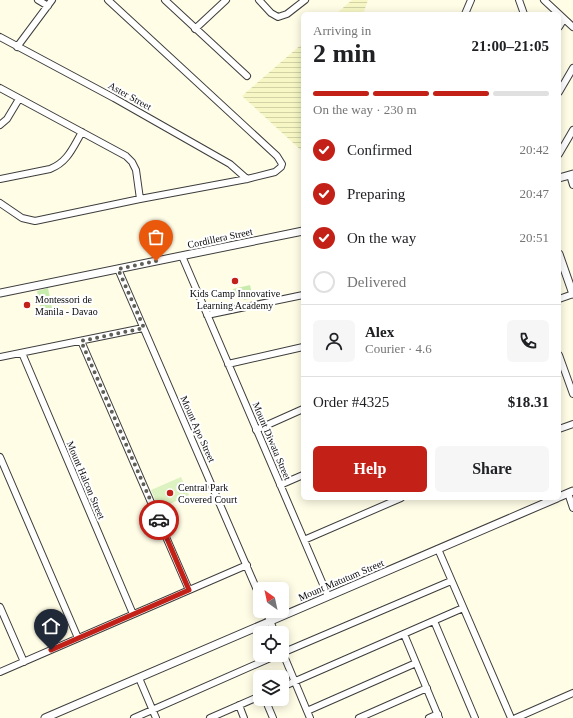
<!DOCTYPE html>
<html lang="en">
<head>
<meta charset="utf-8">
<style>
  body { margin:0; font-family:Georgia,serif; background:#f6f6f6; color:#202124; height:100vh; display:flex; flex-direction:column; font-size:15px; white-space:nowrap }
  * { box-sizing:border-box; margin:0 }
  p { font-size:13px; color:#757577 }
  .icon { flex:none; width:22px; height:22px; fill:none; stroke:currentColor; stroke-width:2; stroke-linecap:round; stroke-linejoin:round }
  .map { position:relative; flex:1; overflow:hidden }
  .panel { position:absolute; left:301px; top:12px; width:260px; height:488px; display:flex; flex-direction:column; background:#fff; border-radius:6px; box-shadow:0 2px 10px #0003 }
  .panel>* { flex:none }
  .needle { width:26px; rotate:327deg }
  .fabs { position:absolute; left:253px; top:582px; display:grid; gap:8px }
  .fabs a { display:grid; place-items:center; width:36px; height:36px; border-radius:6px; background:#fff; box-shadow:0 2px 10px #0003; font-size:20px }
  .pin { position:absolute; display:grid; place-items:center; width:34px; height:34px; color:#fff; margin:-41px -17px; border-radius:50% 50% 50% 0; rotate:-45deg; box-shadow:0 0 4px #0007 }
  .pin .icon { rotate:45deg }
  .courier { position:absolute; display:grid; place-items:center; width:40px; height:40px; margin:-20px; border:3px solid #c32018; border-radius:50%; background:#fff; color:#222; box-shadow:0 1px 5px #0007 }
  .headline em { font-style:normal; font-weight:700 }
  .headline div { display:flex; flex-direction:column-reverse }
  .headline { display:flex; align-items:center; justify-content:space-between; height:68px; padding:0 12px }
  h1 { font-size:26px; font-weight:700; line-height:30px }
  .bar { display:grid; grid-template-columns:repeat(4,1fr); gap:6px 4px; align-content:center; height:48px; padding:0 12px }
  .bar i { height:5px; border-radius:3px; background:#e0e0e0 }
  .bar .active { background:#c32018 }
  .bar p { grid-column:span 4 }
  .line { display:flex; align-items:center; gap:10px; padding:0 12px; border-top:1px solid #e0e0e0 }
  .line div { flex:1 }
  .round { display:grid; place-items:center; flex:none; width:42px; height:42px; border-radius:6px; background:#f6f6f6 }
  ol { padding:0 12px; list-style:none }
  li { display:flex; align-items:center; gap:12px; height:44px }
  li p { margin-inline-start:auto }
  li .icon { padding:4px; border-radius:50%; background:#c32018; color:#fff; stroke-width:4 }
  li:last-child { color:#757577 }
  li i { width:22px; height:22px; border:2px solid #e0e0e0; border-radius:50% }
  .cta { display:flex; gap:8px; margin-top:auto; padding:8px 12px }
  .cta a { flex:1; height:46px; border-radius:6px; background:#c32018; color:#fff; font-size:16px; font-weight:700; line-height:46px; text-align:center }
  .cta a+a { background:#f6f6f6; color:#202124 }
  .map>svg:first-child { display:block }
</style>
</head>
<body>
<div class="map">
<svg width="573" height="718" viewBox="0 0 573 718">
  <defs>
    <pattern id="farmland-rules" width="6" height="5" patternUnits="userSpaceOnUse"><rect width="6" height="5" fill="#f6f7c4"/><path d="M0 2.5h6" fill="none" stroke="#d2d2a7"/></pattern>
  </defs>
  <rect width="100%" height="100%" fill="#fffde6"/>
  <path fill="url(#farmland-rules)" d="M352,0H368L363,14H336Z
    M303,43V152L242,96Z"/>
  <path fill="#c8ecad" d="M250,285L253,298L244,300L243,297H239V294L234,295L233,289Z
    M48,288L53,313L42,315L37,291Z"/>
  <path fill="#dcf2c0" d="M181,477L189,495L159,509L151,490Z"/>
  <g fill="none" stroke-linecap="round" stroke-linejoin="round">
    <defs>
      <path id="minor" d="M38,0L48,6
        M165,0L247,76
        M259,0L271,13L278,17L287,14L305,0
        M519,0L524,14
        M544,0L559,14
        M465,14L471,0
        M559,14L573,27
        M559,27L564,19
        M195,29L226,0
        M0,37L114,98L230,164L247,179
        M17,47L52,0
        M0,88L126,156L132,162L136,170L140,199
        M559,92L573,68
        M0,125L7,119L19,99
        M559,154L573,130
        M570,175L573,185
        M0,179L50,169C68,162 73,147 82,132
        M0,203L22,218L35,221L140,199L247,179L275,172L281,167L282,164L277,156L108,0
        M182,256L328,596
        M118,269L260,597
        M559,299L573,294
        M207,315L303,295
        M81,341L189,590
        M22,353L133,614
        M559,355L573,394
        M0,357L143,328
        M228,364L303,347
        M559,429L573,424
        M256,430L303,409
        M0,457L78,638
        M280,485L303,475
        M568,493L573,508
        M304,540L401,498
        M438,549L511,718
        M0,607L24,662
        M266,611L275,633
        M434,621L475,718
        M404,634L439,718
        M282,651L310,718
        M282,653L451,581
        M0,672L247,565
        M139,678L156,718
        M282,687L463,608
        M265,699L273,718
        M239,705L244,718
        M307,711L416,663
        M134,718L277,655
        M210,718L260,696
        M359,718L427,688
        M429,718L438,714
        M516,718L573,693"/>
      <path id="tertiary" d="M559,178L573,174
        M559,254L573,294
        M0,293L303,231
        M559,497L573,491
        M45,718L557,498"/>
    </defs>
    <use href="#minor" stroke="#3d3d3d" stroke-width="8"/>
    <use href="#tertiary" stroke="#3d3d3d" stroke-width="9"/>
    <use href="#minor" stroke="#fff" stroke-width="6"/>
    <use href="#tertiary" stroke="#fff" stroke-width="7"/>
  </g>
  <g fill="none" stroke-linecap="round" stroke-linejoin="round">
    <path stroke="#605f57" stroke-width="4" stroke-dasharray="0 7.2" d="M156,261L118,269L144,328L81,341L159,520"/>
    <path stroke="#c32018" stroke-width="5" d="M51,650L189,590L159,520"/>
  </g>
  <g fill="#c32018" stroke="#fff" stroke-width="1.5">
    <circle cx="235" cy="281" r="4"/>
    <circle cx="27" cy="305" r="4"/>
    <circle cx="170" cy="493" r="4"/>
  </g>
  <g text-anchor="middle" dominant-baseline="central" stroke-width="4" stroke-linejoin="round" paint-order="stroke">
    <g font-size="10" fill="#0a0a0a" stroke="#fff">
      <text transform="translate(130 96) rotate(29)">Aster Street</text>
      <text transform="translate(220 238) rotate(-12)">Cordillera Street</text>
      <text transform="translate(198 429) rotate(66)">Mount Apo Street</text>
      <text transform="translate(272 441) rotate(67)">Mount Diwata Street</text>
      <text transform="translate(86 480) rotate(67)">Mount Halcon Street</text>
      <text transform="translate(341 580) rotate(-23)">Mount Matutum Street</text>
    </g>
    <g font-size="10" fill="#0a0a0a" stroke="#fff" text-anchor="start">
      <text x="235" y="293" text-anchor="middle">Kids Camp Innovative<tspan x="235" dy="12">Learning Academy</tspan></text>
      <text x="35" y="299">Montessori de<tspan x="35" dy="12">Manila - Davao</tspan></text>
      <text x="178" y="487">Central Park<tspan x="178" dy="12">Covered Court</tspan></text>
    </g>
  </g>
</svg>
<div class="fabs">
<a><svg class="needle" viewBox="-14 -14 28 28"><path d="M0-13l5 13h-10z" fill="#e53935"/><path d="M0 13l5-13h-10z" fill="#757577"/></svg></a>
<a><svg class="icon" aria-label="locate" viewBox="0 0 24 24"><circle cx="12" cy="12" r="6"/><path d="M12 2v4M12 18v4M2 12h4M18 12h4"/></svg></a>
<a><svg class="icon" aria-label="layers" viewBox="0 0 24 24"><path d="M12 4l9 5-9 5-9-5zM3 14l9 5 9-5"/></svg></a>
</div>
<div class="pin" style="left:156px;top:261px;background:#ea580c"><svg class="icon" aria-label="bag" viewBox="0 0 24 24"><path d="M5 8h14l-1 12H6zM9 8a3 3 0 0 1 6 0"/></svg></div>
<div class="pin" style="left:51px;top:650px;background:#1f2937"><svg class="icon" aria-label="home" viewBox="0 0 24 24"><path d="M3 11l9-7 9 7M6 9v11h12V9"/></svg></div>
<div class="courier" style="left:159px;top:520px"><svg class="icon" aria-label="car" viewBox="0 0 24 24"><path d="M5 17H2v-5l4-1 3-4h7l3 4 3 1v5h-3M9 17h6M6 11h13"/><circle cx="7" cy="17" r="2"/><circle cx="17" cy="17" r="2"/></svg></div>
<section class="panel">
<div class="headline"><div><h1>2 min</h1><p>Arriving in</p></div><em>21:00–21:05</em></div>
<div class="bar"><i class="active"></i><i class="active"></i><i class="active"></i><i></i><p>On the way · 230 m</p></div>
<ol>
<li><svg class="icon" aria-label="check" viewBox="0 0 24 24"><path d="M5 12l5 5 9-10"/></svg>Confirmed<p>20:42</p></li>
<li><svg class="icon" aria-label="check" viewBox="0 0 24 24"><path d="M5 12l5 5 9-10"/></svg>Preparing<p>20:47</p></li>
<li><svg class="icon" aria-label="check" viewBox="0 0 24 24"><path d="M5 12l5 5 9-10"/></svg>On the way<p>20:51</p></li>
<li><i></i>Delivered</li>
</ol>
<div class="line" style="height:72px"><a class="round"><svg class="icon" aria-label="person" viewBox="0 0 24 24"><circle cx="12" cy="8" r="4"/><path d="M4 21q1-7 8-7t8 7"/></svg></a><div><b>Alex</b><p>Courier · 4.6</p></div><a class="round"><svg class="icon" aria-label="phone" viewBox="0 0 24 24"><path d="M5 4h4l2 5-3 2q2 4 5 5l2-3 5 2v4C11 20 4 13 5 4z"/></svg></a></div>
<div class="line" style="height:52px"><div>Order #4325</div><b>$18.31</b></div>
<div class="cta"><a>Help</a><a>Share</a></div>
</section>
</div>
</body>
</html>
